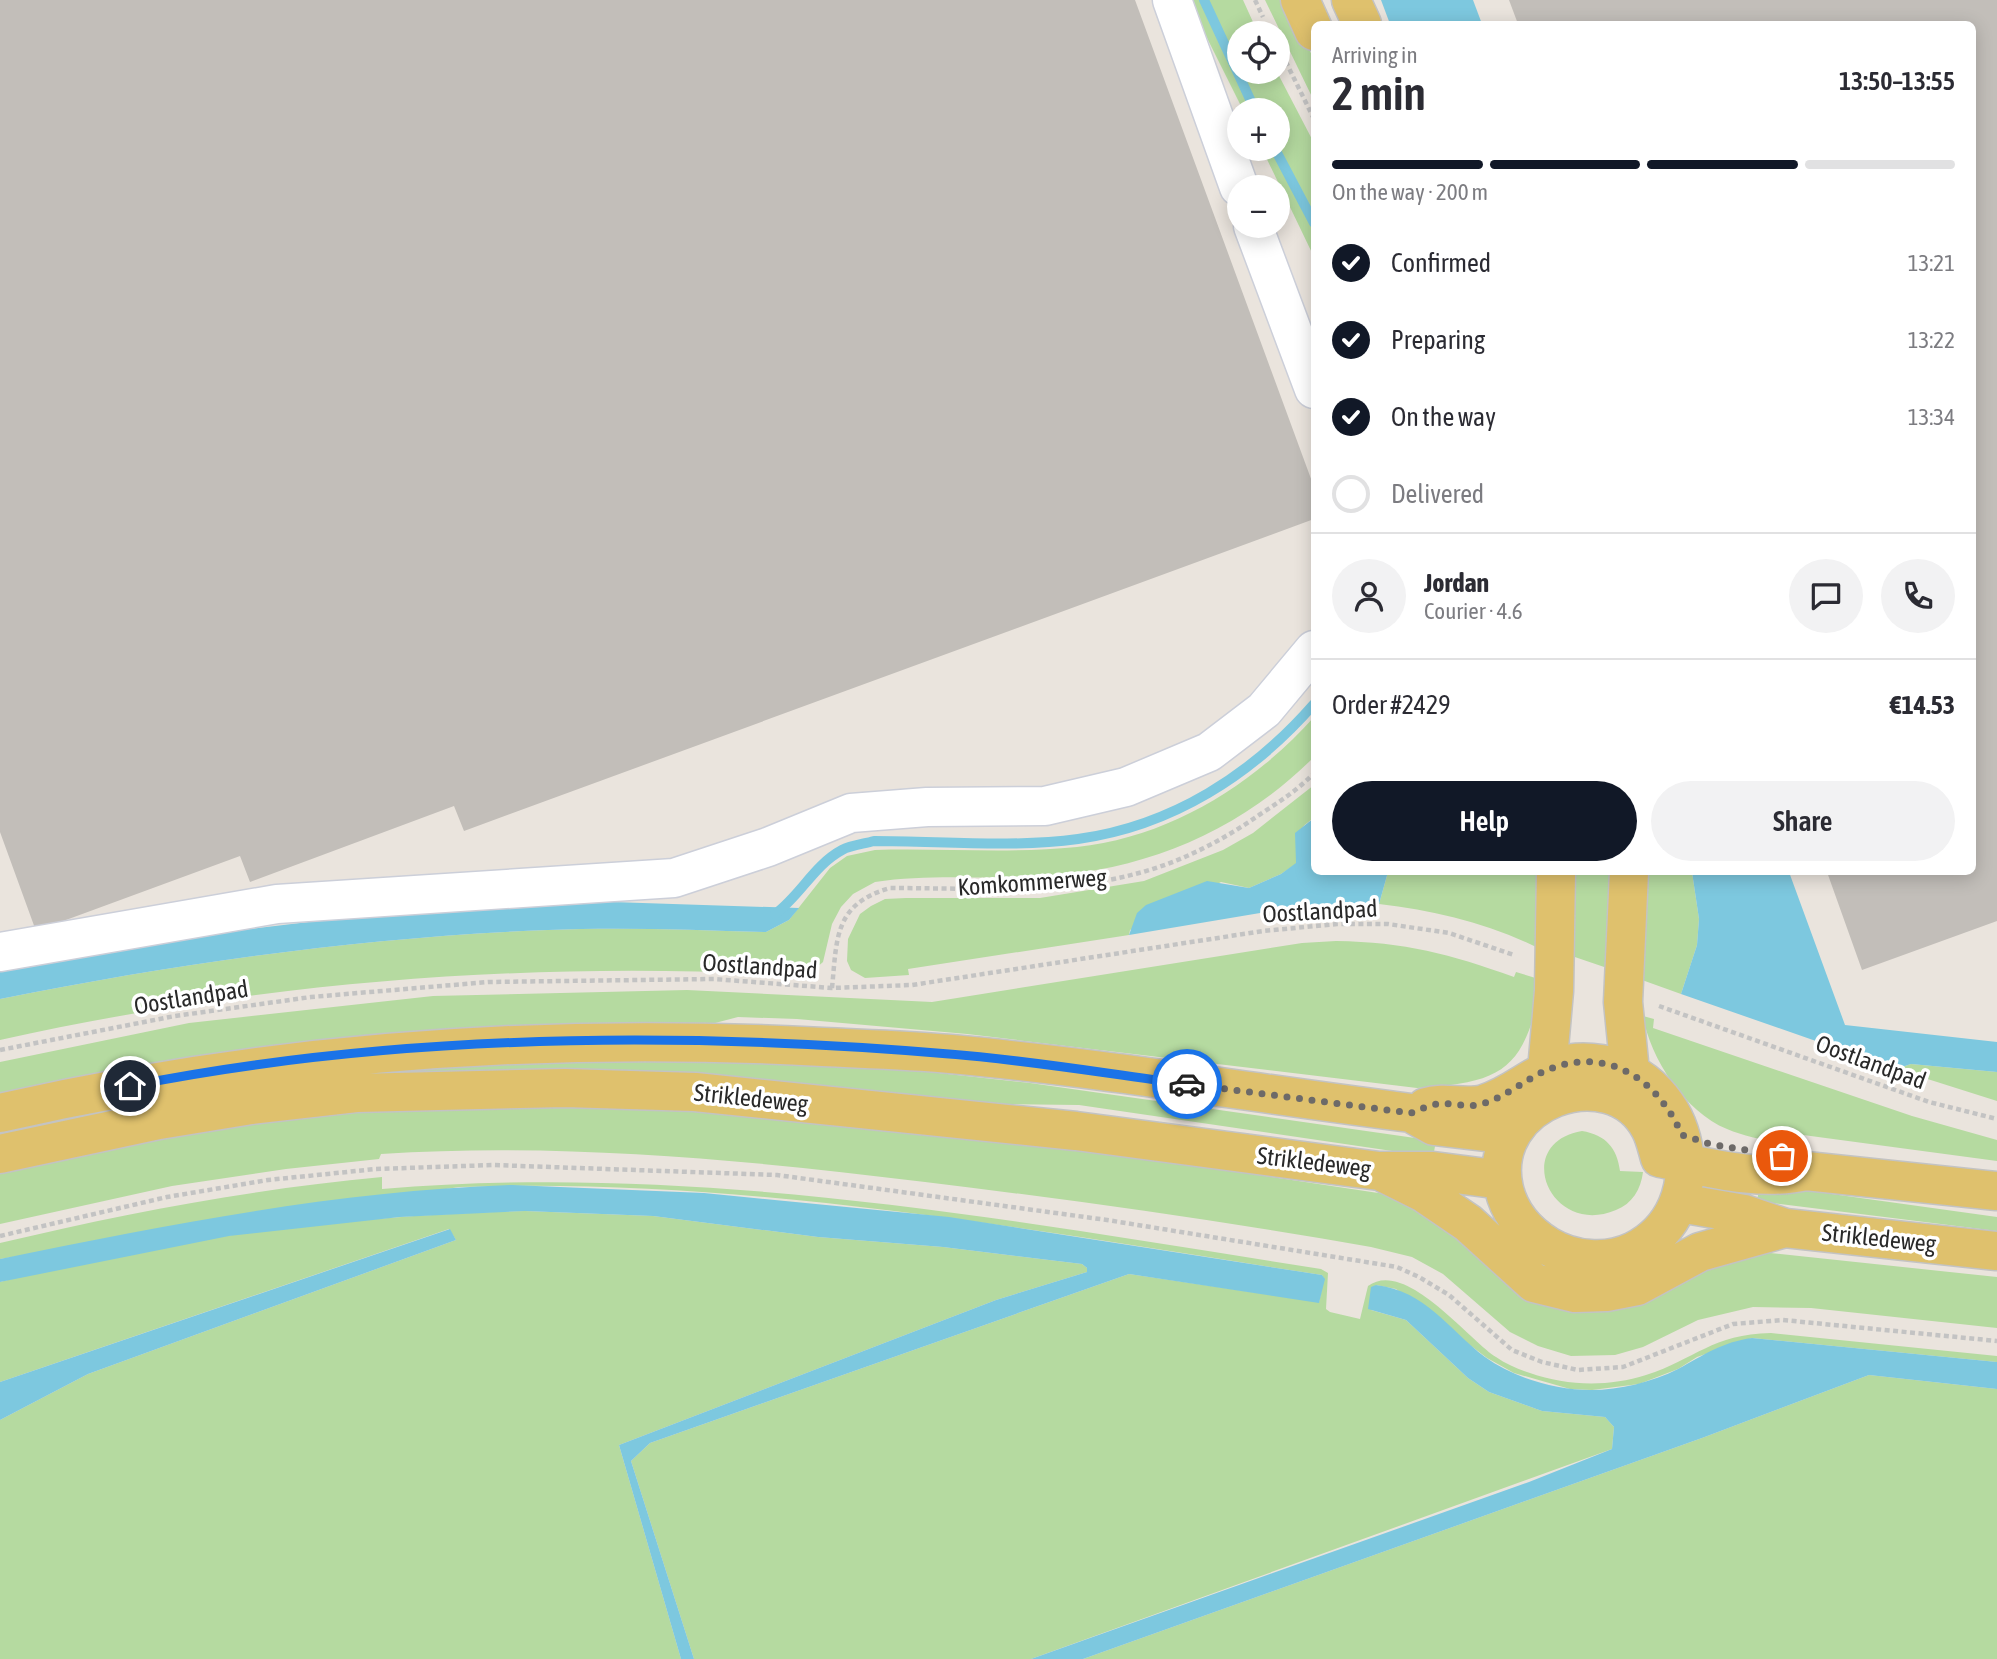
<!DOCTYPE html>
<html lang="en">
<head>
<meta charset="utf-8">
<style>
  body { margin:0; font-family:"Asap Condensed",sans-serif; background:#f2f2f3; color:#2b2b33; height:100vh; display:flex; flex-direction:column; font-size:26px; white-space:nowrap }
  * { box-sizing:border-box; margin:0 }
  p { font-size:23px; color:#7c7c81 }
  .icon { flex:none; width:38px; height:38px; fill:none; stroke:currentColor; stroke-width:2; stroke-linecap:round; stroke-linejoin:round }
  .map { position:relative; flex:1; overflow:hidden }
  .sheet { position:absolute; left:1311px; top:21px; width:665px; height:854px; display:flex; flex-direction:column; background:#fff; border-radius:10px; box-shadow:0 4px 18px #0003 }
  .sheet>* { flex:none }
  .tools { position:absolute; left:1227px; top:21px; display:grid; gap:14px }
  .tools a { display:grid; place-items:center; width:63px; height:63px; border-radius:50%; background:#fff; box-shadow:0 4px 18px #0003; font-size:35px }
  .pin { position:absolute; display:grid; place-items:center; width:60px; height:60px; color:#fff; margin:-30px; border:4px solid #fff; border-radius:50%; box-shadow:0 2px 7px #0007 }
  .courier { position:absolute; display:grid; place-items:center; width:70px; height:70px; margin:-35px; border:5px solid #1a73e8; border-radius:50%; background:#fff; color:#222; box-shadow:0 2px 9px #0007 }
  .headline em { font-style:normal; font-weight:600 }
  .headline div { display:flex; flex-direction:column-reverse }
  .headline { display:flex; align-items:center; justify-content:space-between; height:119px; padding:0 21px }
  h1 { font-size:46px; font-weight:600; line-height:52px }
  .bar { display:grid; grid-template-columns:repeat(4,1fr); gap:10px 7px; align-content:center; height:84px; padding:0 21px }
  .bar i { height:9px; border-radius:5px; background:#e1e1e2 }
  .bar .current { background:#111827 }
  .bar p { grid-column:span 4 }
  .line { display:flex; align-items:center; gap:18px; padding:0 21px; border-top:2px solid #e1e1e2 }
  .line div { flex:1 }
  .round { display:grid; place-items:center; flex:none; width:74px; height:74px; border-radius:37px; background:#f2f2f3 }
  ol { padding:0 21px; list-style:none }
  li { display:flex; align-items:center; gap:21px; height:77px }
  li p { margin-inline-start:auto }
  li .icon { padding:7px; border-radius:50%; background:#111827; color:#fff; stroke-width:4 }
  li:last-child { color:#7c7c81 }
  li i { width:38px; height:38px; border:4px solid #e1e1e2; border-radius:50% }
  .cta { display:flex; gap:14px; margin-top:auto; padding:14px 21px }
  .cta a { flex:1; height:80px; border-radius:42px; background:#111827; color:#fff; font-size:28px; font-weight:600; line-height:80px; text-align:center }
  .cta a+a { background:#f2f2f3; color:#2b2b33 }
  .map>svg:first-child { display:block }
</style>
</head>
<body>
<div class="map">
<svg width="1997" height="1659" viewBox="0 0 1997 1659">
  <rect width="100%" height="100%" fill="#eae4dd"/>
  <path fill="#b5daa0" d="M1188,0H1243L1258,33H1239V72H1277L1314,143V257L1262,149H1278V110H1243Z
    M1265,0H1287L1314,60V101Z
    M1314,717V757C1237,834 1139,873 1031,877C979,879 926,874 875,882L853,894L841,907L832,924L823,962L807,976C536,960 265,981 0,1040V999C180,963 364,937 548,930C621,927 693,930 766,932L789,920L830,868L847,856L875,850C942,848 1010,854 1077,847C1170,837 1253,785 1314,717Z
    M1314,785V818C1290,833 1301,842 1296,864L1281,874L1249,888L1221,882L1130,930L1129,935L908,969L909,975L865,978L851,970L847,961L848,939L860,914L871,906L885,899L906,898H1040L1144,881L1223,850L1253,833Z
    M1388,872H1546L1544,951C1492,924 1437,911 1379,904Z
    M1568,872H1616L1613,970L1566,954Z
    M1642,872H1692L1699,919L1697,945L1681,994L1642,980Z
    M1336,941C1405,942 1450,954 1514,977L1516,972L1542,980C1525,1068 1506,1083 1417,1088L967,1034L797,1019L738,1017L669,1035L0,1104V1062L189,1023L433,996L687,990L932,1002L1302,943Z
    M1643,1016L1654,1019L1653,1028L1912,1116L1997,1140V1161L1781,1132L1779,1143C1761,1139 1743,1136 1727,1129C1685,1112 1650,1058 1643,1016Z
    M578,1057L893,1068L1030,1083L1436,1141L1433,1157L1079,1105L929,1103L687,1082L0,1143V1126L264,1079Z
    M1911,1064L1997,1072V1101L1896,1069Z
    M619,1101L1020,1139L1385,1194L1416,1203L1501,1273L1695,1270L1749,1255L1770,1253L1997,1277V1328L1811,1308L1753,1307L1698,1320L1643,1347L1615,1355L1571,1356L1538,1346L1510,1332L1443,1274L1412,1257L1371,1247C1224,1221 1074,1200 925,1182C746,1160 562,1142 381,1154L379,1159L286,1169L172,1186L0,1224V1167L84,1147L393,1104Z
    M1582,1131C1606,1135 1617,1148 1620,1171L1643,1172C1641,1189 1632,1204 1616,1210C1550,1238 1511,1143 1582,1131Z
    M382,1177V1189C696,1162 1011,1220 1321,1269L1328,1273L1326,1309L1330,1312L1360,1319L1368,1286C1405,1258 1468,1339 1496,1357C1506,1364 1518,1369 1530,1373C1567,1386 1608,1387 1646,1375C1696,1359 1712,1334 1771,1333L1997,1356V1362L1752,1338L1697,1357L1678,1369L1639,1384L1592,1390L1570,1389L1514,1373L1487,1358L1396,1289L1376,1285L1371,1310L1406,1320L1468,1378L1489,1392L1542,1411L1605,1417L1614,1427L1612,1449L1031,1659H694L631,1461L650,1443L1129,1274L1319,1302L1324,1279L1322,1275C1037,1231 748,1177 459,1187L0,1259V1243C126,1213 253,1189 382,1177Z
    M1760,1184L1997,1217V1231L1757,1201Z
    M525,1211L653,1216L818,1237L943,1247L1082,1264L1087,1268V1272L996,1300L619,1445L681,1659H0V1420L88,1374L456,1240L449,1229L0,1382V1282C170,1237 350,1215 525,1211Z
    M1869,1375L1997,1389V1659H1083L1702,1438Z"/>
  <path fill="#7dc8df" d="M1381,0H1473L1482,24H1390Z
    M1314,818V872H1388L1379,904L1295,907L1129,935L1137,913L1146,905L1207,881L1249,888L1281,874L1296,863L1295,833Z
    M1692,872H1789L1845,1025L1997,1042V1072L1911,1064L1896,1069L1681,994L1697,945L1699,919Z
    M612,902L799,908L789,920L766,932C693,930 621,927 548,930C364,937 180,963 0,999V972L200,935L384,913Z
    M512,1185L704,1193L949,1217L1322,1275L1325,1279L1319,1303L1129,1274L650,1443L631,1461L694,1659H681L619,1445L996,1300L1087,1272V1268L1082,1264L943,1247L818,1237L653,1216L525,1211L400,1217L229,1236L0,1282V1259C169,1224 339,1191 512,1185Z
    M450,1229L456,1240L88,1374L0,1420V1382Z
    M1376,1285C1426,1291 1448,1329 1485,1357C1514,1378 1555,1390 1591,1390C1620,1390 1652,1382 1678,1369C1704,1355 1722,1342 1752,1338L1997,1362V1389L1869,1375L1702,1438L1083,1659H1031L1529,1482L1612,1449L1614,1427L1605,1417L1542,1411L1489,1392L1468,1378L1406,1320L1368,1309L1371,1287Z"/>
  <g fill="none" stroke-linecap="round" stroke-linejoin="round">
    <path stroke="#7dc8df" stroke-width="10" d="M1204,0L1255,110
      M1275,149L1314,223
      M775,914C800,896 814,865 842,850C851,845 864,844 874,841C941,841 1011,848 1078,839C1172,826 1252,775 1314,704"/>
  </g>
  <path fill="#c2beb9" d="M0,0H1135L1314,487V519L464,831L454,806L250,882L240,856L36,931L0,832Z
    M1509,0H1997V921L1862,970L1827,872H1972V24H1518Z"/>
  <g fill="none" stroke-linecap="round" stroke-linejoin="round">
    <defs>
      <path id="minor" d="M1172,0L1239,187
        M1253,226L1314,389
        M0,952L277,904L674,878L768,847L851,813L927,807L1045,806L1126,787L1209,752L1264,710L1314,650"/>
      <path id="major" d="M1300,0L1314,31
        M1351,0L1362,24
        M1629,872L1623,1002L1630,1072
        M1545,1093L1554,991L1556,872
        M1426,1107C1445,1101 1465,1109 1484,1104C1529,1090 1544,1055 1601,1064C1692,1078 1718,1209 1634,1251C1607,1264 1573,1261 1548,1246C1525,1232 1510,1214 1504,1189C1484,1100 1611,1055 1650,1128C1655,1137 1657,1148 1660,1158C1706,1167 1760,1182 1806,1171L1997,1191
        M0,1113C271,1051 545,1032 823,1047C865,1049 908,1050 951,1054C1105,1068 1258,1094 1411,1113L1434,1126L1511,1135
        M0,1154L159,1120L251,1105L356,1093L565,1088L695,1092L1076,1131L1379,1171H1433L1502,1180
        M1384,1173L1424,1193L1468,1223L1534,1283L1575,1293L1606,1292L1637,1286L1700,1252L1785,1228
        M1680,1203L1744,1214L1785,1228L1997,1251"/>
    </defs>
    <use href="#minor" stroke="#cccfd9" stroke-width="41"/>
    <use href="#major" stroke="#c3c3c3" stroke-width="41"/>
    <path stroke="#c3c3c3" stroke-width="4.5" stroke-dasharray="5 3.5" stroke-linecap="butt" d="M1255,0L1263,17
      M1282,54L1314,119
      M832,988C837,938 834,904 890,888C968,888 1060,894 1135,874C1179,863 1222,841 1259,815C1279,802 1298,790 1314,773
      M1659,1006L1929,1102L1997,1119
      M0,1050L175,1016L311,997L488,982L714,979L832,988L912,985L1263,931L1337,924H1388L1449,933L1514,955
      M0,1236L167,1197L268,1180L376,1169L493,1165L777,1175L1107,1220L1397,1267L1419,1277L1449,1295L1512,1350L1542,1362L1578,1370L1623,1367L1733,1324L1783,1320L1997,1341"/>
    <use href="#minor" stroke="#fff" stroke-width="38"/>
    <use href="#major" stroke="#dfc16d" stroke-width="38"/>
  </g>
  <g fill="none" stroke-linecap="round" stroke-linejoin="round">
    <path stroke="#6d6a68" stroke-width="7" stroke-dasharray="0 12.6" d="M1187,1084L1411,1113C1419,1110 1429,1105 1437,1104C1453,1102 1469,1109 1485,1103C1507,1096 1526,1079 1547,1070C1608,1045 1658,1080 1682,1135L1710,1144L1782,1156"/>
    <path stroke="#1a73e8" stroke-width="9" d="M130,1086C397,1033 678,1031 949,1054C1028,1060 1108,1074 1187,1084"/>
  </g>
  <g text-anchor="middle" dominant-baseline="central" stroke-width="7" stroke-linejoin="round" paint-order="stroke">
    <g font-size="24" fill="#292929" stroke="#fff">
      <text transform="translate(1032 882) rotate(-4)">Komkommerweg</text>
      <text transform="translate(1320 911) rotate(-3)">Oostlandpad</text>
      <text transform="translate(760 966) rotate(4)">Oostlandpad</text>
      <text transform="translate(191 997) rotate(-9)">Oostlandpad</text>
      <text transform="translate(1871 1062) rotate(20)">Oostlandpad</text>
      <text transform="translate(751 1098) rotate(6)">Strikledeweg</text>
      <text transform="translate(1314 1162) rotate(7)">Strikledeweg</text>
      <text transform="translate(1879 1238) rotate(6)">Strikledeweg</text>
    </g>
  </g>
</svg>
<div class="tools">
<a><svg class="icon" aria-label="locate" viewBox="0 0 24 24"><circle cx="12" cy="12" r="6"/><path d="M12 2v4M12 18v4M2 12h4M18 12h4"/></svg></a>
<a>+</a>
<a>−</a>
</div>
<div class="pin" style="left:1782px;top:1156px;background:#ea580c"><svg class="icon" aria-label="bag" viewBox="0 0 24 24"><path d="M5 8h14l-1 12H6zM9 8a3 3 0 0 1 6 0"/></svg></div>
<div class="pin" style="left:130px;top:1086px;background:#1f2937"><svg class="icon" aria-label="home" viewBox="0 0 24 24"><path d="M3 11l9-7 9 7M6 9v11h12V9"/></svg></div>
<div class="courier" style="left:1187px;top:1084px"><svg class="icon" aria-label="car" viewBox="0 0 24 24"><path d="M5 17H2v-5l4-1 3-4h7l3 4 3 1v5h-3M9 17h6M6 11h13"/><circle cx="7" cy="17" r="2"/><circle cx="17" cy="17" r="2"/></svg></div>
<section class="sheet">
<div class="headline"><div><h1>2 min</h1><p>Arriving in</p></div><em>13:50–13:55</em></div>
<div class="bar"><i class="current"></i><i class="current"></i><i class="current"></i><i></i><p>On the way · 200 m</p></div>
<ol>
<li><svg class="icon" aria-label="check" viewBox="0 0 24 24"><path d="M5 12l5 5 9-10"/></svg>Confirmed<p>13:21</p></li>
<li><svg class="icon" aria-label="check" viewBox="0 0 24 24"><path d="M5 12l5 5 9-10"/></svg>Preparing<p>13:22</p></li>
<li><svg class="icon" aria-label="check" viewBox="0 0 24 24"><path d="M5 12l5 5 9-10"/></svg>On the way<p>13:34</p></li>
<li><i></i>Delivered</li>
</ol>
<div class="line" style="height:126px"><a class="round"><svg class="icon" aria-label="person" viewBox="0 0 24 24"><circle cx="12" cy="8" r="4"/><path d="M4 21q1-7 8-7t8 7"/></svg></a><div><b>Jordan</b><p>Courier · 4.6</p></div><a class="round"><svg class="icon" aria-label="chat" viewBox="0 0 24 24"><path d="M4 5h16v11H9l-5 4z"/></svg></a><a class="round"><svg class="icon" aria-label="phone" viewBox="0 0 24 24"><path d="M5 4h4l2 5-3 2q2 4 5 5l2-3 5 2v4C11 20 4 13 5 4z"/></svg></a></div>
<div class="line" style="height:91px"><div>Order #2429</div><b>€14.53</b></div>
<div class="cta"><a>Help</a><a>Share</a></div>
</section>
</div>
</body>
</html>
